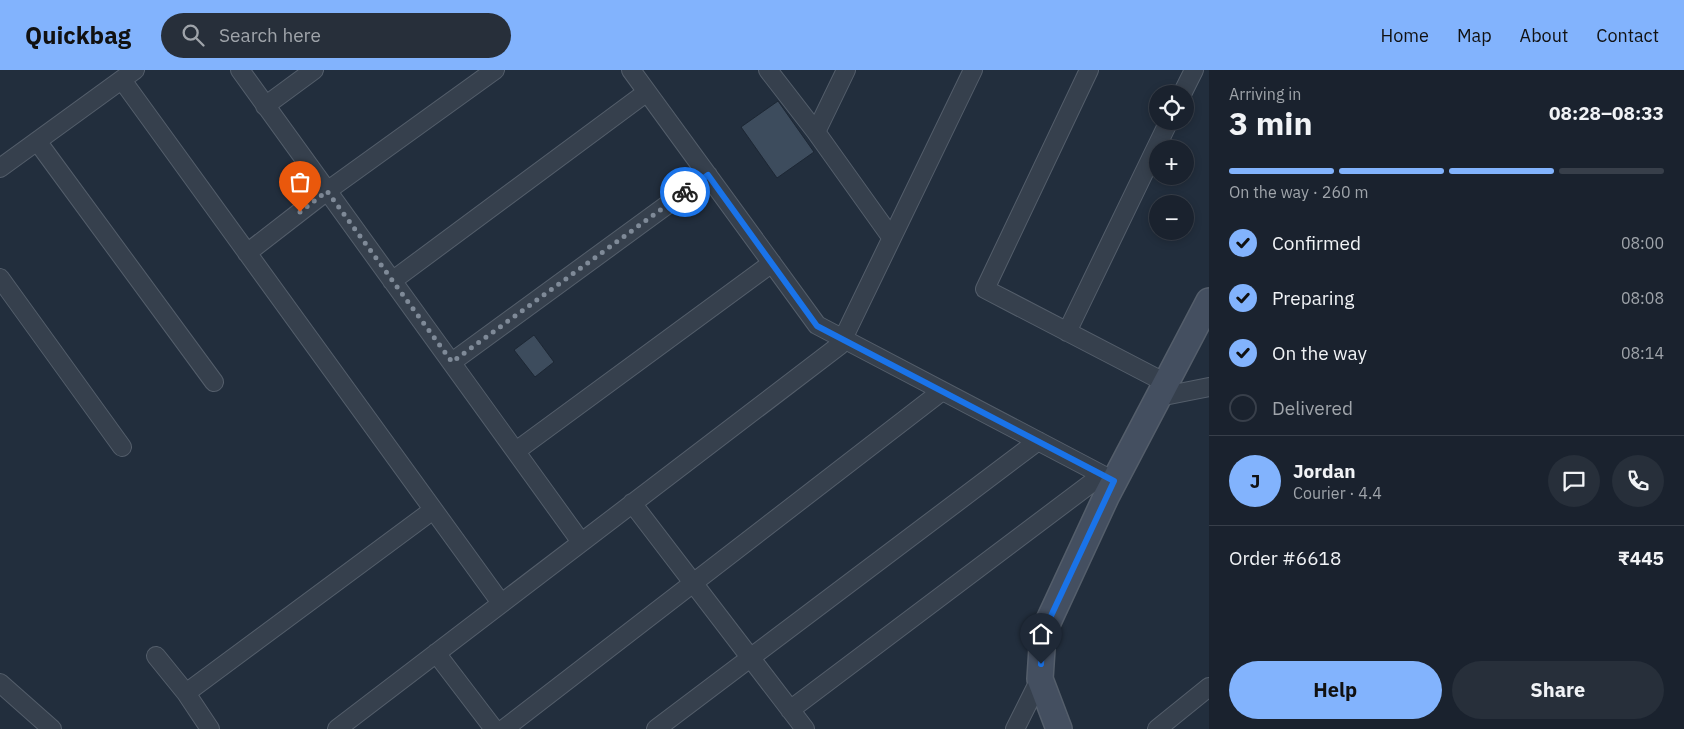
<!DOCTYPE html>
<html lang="en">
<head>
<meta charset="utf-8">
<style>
  body { margin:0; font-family:"IBM Plex Sans",sans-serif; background:#272f3a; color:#f1f3f6; height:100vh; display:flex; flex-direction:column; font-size:19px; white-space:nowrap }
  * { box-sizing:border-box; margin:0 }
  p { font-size:16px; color:#9fa4aa }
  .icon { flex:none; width:28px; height:28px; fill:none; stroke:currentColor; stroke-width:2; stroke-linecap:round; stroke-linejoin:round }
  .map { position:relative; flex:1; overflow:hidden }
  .side { display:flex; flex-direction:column; background:#1a222e; width:475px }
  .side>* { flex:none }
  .buttons { position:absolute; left:1149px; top:15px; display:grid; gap:10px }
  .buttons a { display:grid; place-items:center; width:45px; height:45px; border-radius:50%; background:#1a222e; box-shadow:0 2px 8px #0003,0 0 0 1px #383f4a; font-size:25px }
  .pin { position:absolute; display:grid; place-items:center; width:42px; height:42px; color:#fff; margin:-51px -21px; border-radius:50% 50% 50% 0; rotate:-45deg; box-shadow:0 0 5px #0007 }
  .pin .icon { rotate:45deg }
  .courier { position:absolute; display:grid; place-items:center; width:50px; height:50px; margin:-25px; border:4px solid #1a73e8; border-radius:50%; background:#fff; color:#222; box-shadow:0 1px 6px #0007 }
  .summary em { font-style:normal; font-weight:800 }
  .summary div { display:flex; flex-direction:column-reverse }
  .summary { display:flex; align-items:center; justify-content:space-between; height:85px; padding:0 20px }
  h1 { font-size:32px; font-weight:800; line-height:38px }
  .bar { display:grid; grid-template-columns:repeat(4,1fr); gap:8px 5px; align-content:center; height:60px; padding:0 20px }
  .bar i { height:6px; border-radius:4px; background:#383f4a }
  .bar .current { background:#82b3fd }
  .bar p { grid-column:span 4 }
  .line { display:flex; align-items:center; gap:12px; padding:0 20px; border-top:1px solid #383f4a }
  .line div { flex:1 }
  .round { display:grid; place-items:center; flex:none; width:52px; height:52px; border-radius:26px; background:#272f3a }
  ol { padding:0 20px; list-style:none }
  li { display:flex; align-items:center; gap:15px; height:55px }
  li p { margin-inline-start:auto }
  li .icon { padding:5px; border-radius:50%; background:#82b3fd; color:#111; stroke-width:4 }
  li:last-child { color:#9fa4aa }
  li i { width:28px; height:28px; border:2px solid #383f4a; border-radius:50% }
  .cta { display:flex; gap:10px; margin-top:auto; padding:10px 20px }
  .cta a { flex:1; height:58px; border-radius:30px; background:#82b3fd; color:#111; font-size:20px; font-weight:800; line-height:58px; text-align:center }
  .cta a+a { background:#272f3a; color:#f1f3f6 }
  header { display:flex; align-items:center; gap:30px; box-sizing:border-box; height:70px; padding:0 25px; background:#82b3fd; color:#111 }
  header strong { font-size:24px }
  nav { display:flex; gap:28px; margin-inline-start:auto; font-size:18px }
  .search { width:350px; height:45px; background:#272f3a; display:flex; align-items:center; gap:12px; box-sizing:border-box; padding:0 18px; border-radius:28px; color:#9fa4aa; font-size:19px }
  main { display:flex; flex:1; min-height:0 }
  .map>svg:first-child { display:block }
</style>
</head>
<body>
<header>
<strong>Quickbag</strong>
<div class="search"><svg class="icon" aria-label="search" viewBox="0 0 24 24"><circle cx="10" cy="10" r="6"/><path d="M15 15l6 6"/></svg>Search here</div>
<nav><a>Home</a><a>Map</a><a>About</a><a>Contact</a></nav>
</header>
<main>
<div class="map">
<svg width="1209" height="659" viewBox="0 0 1209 659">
  <rect width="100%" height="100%" fill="#222e3d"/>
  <path fill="#3d4c5d" stroke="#1d2734" d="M778,31L814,82L777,108L741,57Z
    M534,265L554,292L535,307L514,280Z"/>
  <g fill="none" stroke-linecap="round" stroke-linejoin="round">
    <defs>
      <path id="street" d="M240,0L581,472
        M631,0L817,255L1114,411
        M768,0L816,62L891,167
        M1089,0L985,219L1166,313
        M122,10L501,533
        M1182,24L1194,0
        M265,36L314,0
        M816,62L846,0
        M37,71L214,312
        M0,98L135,0
        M247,183L327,121L495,0
        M0,208L122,377
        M392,211L647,22
        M1067,262L1169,51
        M452,292L708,105
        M1159,327L1209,317
        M516,381L772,193
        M632,433L805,659
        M436,583L494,659
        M156,586L186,623L210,659
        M0,613L52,659
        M186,623L433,440
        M790,640L1102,405
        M337,659L840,275L973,0
        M504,659L942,321
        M656,659L1038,371
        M1015,659L1040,609
        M1157,659L1209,617"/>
      <path id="secondary" d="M1059,659L1040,609L1043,563L1106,427L1209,231"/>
    </defs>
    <use href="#street" stroke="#545e6b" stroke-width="20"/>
    <use href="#secondary" stroke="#545e6b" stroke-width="28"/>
    <use href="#street" stroke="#36404d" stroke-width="18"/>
    <use href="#secondary" stroke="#444f60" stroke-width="25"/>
  </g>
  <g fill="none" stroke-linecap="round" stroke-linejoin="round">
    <path stroke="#7f8a98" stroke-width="5" stroke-dasharray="0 9" d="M300,142L327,121L452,292L685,122"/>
    <path stroke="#1a73e8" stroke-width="6" d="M685,122L708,105L817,256L1114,411L1043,563L1041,594"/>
  </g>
</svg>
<div class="buttons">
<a><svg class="icon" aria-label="locate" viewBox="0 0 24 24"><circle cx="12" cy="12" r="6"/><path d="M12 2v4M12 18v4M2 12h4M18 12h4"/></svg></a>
<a>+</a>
<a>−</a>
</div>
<div class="pin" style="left:300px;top:142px;background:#ea580c"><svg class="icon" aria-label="bag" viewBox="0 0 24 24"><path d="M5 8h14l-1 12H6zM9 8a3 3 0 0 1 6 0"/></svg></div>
<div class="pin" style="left:1041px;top:594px;background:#1f2937"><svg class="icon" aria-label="home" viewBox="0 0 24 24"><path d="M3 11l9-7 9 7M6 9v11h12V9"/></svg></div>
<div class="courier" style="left:685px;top:122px"><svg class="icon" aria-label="bike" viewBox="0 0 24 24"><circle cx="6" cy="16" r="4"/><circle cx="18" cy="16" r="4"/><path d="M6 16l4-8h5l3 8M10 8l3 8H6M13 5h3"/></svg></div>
</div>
<section class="side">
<div class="summary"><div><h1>3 min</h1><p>Arriving in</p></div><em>08:28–08:33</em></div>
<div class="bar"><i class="current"></i><i class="current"></i><i class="current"></i><i></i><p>On the way · 260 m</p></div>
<ol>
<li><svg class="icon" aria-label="check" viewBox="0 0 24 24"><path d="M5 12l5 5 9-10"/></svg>Confirmed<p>08:00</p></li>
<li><svg class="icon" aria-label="check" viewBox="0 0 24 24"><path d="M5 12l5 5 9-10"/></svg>Preparing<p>08:08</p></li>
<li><svg class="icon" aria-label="check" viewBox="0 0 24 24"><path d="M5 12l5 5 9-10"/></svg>On the way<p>08:14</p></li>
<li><i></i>Delivered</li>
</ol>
<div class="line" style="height:90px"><b class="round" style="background:#82b3fd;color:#111">J</b><div><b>Jordan</b><p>Courier · 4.4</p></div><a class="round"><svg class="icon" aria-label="chat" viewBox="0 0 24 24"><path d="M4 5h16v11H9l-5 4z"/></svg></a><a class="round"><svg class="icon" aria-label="phone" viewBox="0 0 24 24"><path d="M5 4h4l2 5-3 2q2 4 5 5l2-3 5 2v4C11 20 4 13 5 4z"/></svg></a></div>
<div class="line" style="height:65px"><div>Order #6618</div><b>₹445</b></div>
<div class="cta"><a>Help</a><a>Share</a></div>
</section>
</main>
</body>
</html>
